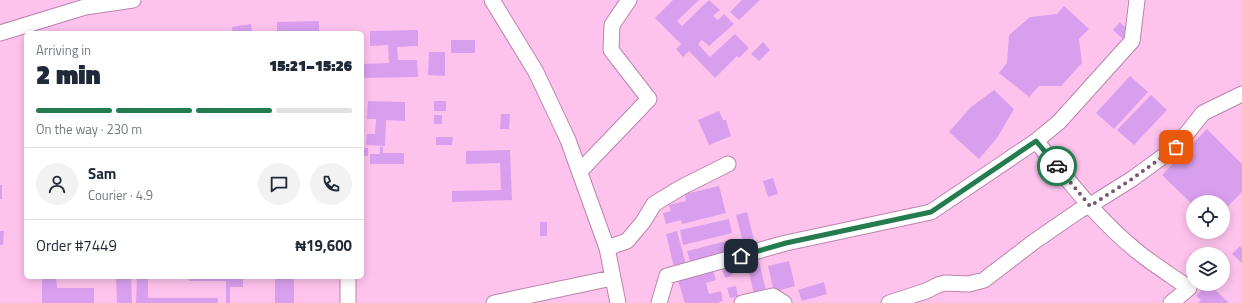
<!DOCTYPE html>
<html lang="en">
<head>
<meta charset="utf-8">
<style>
  body { margin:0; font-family:"Titillium Web",sans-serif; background:#f2f2f3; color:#1f2937; height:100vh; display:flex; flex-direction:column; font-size:15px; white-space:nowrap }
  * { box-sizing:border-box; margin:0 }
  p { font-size:13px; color:#747a83 }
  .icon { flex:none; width:22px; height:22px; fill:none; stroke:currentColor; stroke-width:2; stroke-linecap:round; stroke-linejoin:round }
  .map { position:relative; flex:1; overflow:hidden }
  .details { position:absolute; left:24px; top:31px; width:340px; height:248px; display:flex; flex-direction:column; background:#fff; border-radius:6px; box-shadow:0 2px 10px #0003 }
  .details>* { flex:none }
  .controls { position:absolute; left:1186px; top:195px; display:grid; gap:8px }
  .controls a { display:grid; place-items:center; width:44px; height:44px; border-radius:50%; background:#fff; box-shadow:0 2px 10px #0003; font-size:20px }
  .pin { position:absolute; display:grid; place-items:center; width:34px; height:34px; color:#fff; margin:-17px; border-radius:8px; box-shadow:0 2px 6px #0006 }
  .courier { position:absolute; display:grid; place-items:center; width:40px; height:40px; margin:-20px; border:3px solid #247b4e; border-radius:50%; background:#fff; color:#222; box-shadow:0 1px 5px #0007 }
  .headline em { font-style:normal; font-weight:800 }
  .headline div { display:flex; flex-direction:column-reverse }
  .headline { display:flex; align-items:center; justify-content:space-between; height:68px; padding:0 12px }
  h1 { font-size:26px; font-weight:800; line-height:30px }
  .bar { display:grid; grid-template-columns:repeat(4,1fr); gap:6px 4px; align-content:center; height:48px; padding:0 12px }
  .bar i { height:5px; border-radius:3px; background:#e0e1e3 }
  .bar .active { background:#247b4e }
  .bar p { grid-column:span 4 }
  .line { display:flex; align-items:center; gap:10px; padding:0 12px; border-top:1px solid #e0e1e3 }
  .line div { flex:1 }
  .round { display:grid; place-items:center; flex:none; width:42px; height:42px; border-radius:21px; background:#f2f2f3 }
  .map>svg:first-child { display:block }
</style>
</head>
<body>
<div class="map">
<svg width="1242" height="303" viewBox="0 0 1242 303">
  <rect width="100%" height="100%" fill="#fdc3ed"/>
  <path fill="#d99fef" d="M673,0H699L677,21L682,26L709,0L720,10L713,16L718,20L724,14L734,24L709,46L702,40L698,44L710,57L735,34L749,48L739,58L737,56L715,78L689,51L683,57L676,49L681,44L655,18Z
    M742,0H760L739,20L730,12Z
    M1064,6L1089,29L1079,39L1082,63L1061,86H1039L1029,97L999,73L1007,63L1009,35L1030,17L1057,14Z
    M319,21V33H277V22Z
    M1120,22L1131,33L1125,41L1113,30Z
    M251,24L252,33H233L232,27Z
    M418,30V46L397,47L398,60H417L418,77L362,78V64L389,63L388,45L370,46V31Z
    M451,40H475V53H451Z
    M763,42L770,50L759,61L751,54Z
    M429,52H445V76L428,75Z
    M1130,76L1148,92L1114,129L1096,113Z
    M994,90L1014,109L997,138L979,159L949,132L971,107Z
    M1151,95L1167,110L1134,145L1117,130Z
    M368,101L405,102V121L386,120L385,146L366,145L367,134H375L376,119H367Z
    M434,101H446V111H434Z
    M719,111L723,120H726L731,136L709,145L698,120Z
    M501,114H510L509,129H500Z
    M434,115H442V124H434Z
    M1207,129L1242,164V192L1223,211V202H1193V205L1162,175Z
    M436,137H453L452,145H436Z
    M380,147H383V153H404V164H370V154H380Z
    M362,148H368V156H362Z
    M510,150L512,200L452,202V191L501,190L500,163L466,164V151Z
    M773,178L778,194L768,197L763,181Z
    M0,185H2V199H0Z
    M719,186L726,213L682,224L681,220L666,224L663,213L671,211L669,205L686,201L685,194Z
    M747,212L755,244L744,246L736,215Z
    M729,219L732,233L683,245L680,230Z
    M540,222H547V236H540Z
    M0,231H4L3,245H0Z
    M677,231L686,264L674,267L666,234Z
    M735,239L738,249L690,261L687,251Z
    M1240,246L1242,248V263L1232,254Z
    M758,257L766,291L754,294L746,260Z
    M789,261L795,286L774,292L768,266Z
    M730,265L733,275L725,278L722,268Z
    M712,267L716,280L706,283L709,294L721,291L723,301L717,303H685L677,277Z
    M42,277H56L57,288H94V303H42Z
    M116,277H131L132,303H117Z
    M137,277H148V298H218V303H136Z
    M189,277H243V287H230V303H226V281H189Z
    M275,277H294V303H275Z
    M824,282L827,294L802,301L798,290Z
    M1207,284H1209L1229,303H1198L1201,300L1196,296Z
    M736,286L738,296L730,298L727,288Z"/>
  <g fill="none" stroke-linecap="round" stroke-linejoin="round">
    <defs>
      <path id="minor" d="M492,0L536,72L568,140L607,248L618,303
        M0,33L85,7L133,0
        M1036,141C1068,180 1099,221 1138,252C1154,265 1172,276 1189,288L1171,303
        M581,170L649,99L611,50L612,25L629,0
        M607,248L627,241L643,222L654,204L682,187L728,164
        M348,277V303
        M494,303L612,278
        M659,303L667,276L786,243L931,212L1036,141L1059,122L1132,41L1137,0
        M742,303L773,296L784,303
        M889,303L926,291L938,285L945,283L969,284L984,280L1035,241L1080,210L1089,206L1132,179L1176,147L1203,113L1242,94"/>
    </defs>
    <use href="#minor" stroke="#ba84ac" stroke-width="17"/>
    <use href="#minor" stroke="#fff" stroke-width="15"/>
  </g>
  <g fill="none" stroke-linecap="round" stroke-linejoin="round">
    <path stroke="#7a5870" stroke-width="4" stroke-dasharray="0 7.2" d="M1057,166L1090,206L1132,179L1176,147"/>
    <path stroke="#247b4e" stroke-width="5" d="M741,256L786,243L931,212L1036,141L1057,166"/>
  </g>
</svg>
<div class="controls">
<a><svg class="icon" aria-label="locate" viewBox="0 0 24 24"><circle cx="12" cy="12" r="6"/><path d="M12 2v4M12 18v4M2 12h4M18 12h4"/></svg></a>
<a><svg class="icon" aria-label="layers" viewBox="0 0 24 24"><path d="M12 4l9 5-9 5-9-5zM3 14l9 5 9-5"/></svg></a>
</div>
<div class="pin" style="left:1176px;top:147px;background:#ea580c"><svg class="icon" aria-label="bag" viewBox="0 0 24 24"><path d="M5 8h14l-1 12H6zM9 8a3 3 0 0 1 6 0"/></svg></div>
<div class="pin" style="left:741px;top:256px;background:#1f2937"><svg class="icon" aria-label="home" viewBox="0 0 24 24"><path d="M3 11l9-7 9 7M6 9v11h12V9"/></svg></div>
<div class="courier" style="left:1057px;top:166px"><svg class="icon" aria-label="car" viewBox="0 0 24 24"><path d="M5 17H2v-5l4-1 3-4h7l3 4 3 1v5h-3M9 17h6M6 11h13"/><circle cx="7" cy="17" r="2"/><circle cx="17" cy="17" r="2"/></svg></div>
<section class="details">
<div class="headline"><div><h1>2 min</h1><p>Arriving in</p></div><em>15:21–15:26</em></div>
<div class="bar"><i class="active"></i><i class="active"></i><i class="active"></i><i></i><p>On the way · 230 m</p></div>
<div class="line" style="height:72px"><a class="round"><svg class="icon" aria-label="person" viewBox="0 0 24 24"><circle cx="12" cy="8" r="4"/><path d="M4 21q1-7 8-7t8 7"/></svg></a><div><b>Sam</b><p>Courier · 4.9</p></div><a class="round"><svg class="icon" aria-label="chat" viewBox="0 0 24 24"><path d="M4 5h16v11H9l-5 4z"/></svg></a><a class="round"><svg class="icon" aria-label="phone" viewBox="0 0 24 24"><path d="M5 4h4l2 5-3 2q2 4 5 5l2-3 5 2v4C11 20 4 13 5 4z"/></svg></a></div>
<div class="line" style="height:52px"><div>Order #7449</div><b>₦19,600</b></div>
</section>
</div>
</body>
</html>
